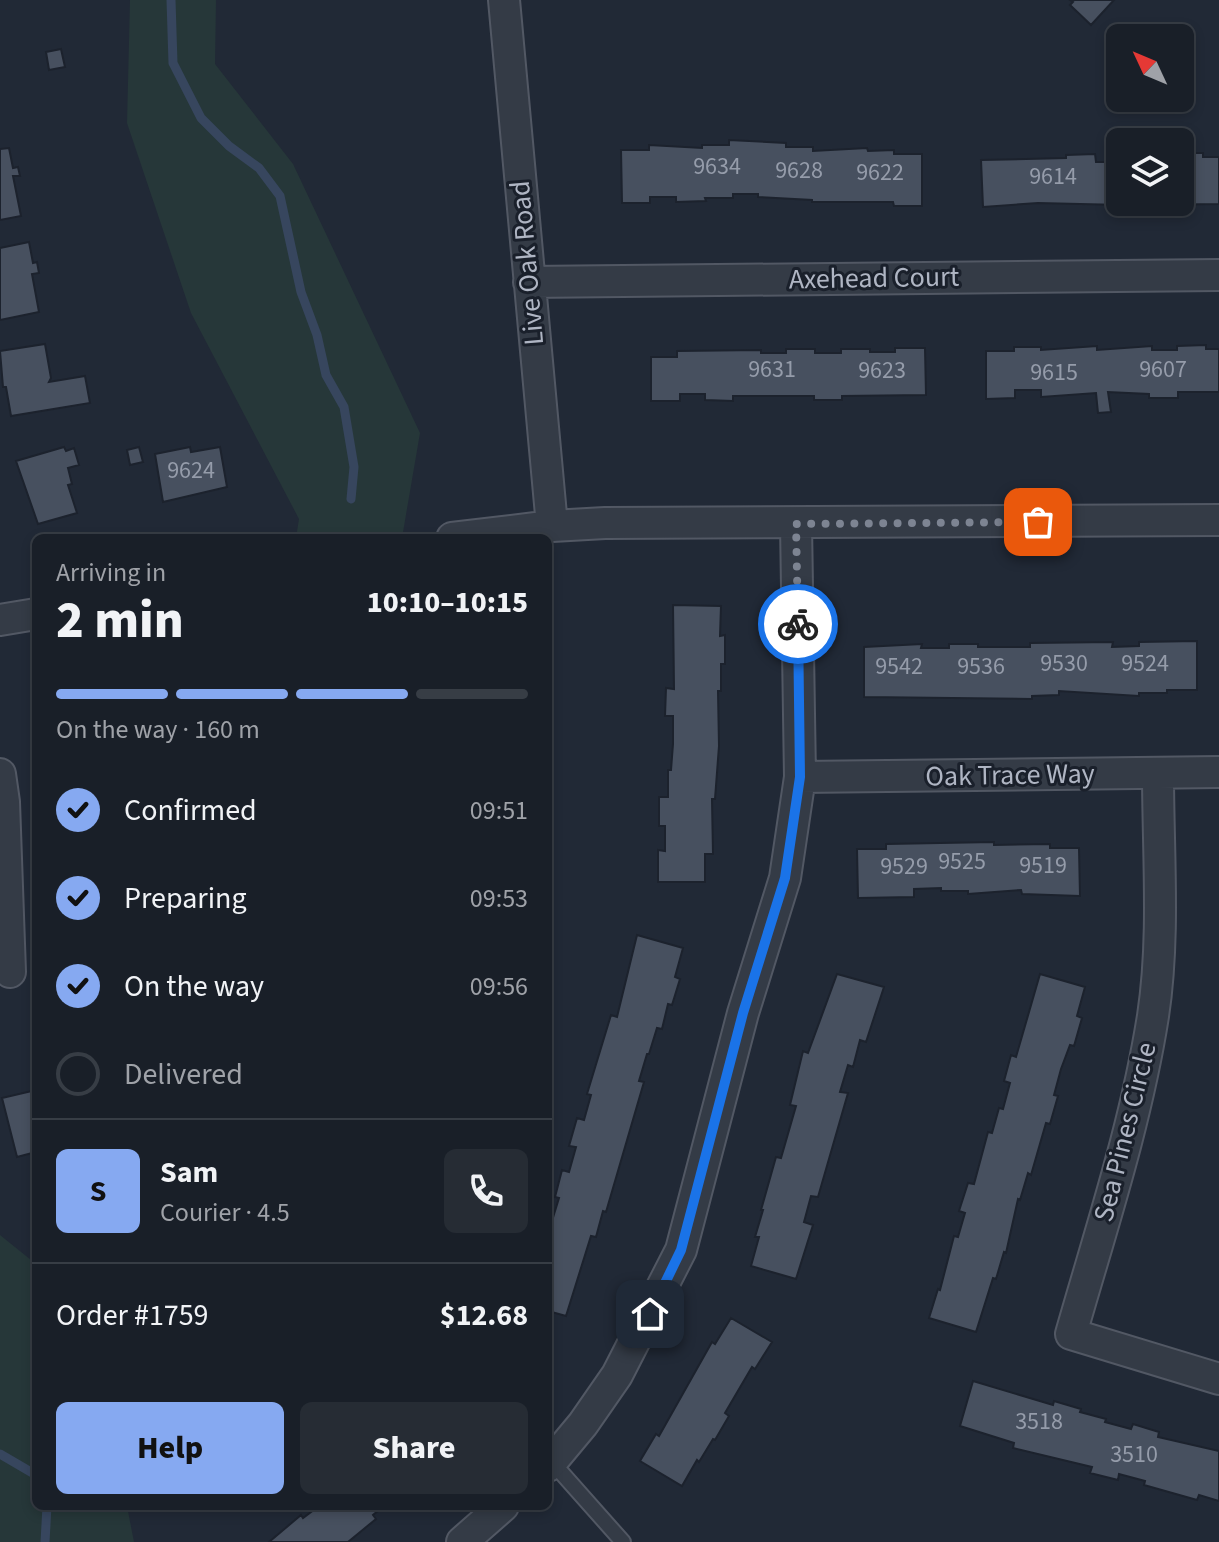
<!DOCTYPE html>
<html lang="en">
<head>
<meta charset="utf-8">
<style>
  body { margin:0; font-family:"Source Sans 3",sans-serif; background:#262c34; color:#f1f3f6; height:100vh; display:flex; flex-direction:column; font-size:30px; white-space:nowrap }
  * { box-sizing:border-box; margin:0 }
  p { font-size:26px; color:#9fa2a8 }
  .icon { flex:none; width:44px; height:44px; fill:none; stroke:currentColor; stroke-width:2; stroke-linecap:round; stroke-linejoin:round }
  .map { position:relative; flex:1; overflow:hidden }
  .sheet { position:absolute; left:32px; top:534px; width:520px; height:976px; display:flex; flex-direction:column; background:#191f28; border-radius:12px; box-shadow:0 4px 12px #0003,0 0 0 2px #373d45 }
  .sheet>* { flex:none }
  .needle { width:52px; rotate:314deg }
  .buttons { position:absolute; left:1106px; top:24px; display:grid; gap:16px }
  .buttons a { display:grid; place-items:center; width:88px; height:88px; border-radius:12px; background:#191f28; box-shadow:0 4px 12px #0003,0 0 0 2px #373d45; font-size:40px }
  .pin { position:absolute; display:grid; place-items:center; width:68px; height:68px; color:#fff; margin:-34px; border-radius:16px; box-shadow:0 4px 12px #0006 }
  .courier { position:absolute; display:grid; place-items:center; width:80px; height:80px; margin:-40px; border:6px solid #1a73e8; border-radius:50%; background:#fff; color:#222; box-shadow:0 2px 10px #0007 }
  .head em { font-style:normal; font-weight:800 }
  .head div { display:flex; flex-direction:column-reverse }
  .head { display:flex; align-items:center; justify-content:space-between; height:136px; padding:0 24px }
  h1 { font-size:52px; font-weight:800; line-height:60px }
  .bar { display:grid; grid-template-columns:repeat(4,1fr); gap:12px 8px; align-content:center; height:96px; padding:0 24px }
  .bar i { height:10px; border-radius:6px; background:#373d45 }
  .bar .selected { background:#86a9f1 }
  .bar p { grid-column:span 4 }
  .line { display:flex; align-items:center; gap:20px; padding:0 24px; border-top:2px solid #373d45 }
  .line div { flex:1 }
  .round { display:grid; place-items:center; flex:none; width:84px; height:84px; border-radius:12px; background:#262c34 }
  ol { padding:0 24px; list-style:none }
  li { display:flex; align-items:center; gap:24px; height:88px }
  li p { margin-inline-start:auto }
  li .icon { padding:8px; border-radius:50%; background:#86a9f1; color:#111; stroke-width:4 }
  li:last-child { color:#9fa2a8 }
  li i { width:44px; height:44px; border:4px solid #373d45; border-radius:50% }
  .button { display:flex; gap:16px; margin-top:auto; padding:16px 24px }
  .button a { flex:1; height:92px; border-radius:12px; background:#86a9f1; color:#111; font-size:32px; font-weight:800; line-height:92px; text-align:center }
  .button a+a { background:#262c34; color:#f1f3f6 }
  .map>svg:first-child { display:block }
</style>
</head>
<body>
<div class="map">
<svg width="1219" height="1542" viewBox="0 0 1219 1542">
  <rect width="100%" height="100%" fill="#212936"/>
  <path fill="#263739" d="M130,0H216L215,64L293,164L420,433L402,538H296L299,519L191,313L127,123Z
    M0,1235L36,1264V1506H127L134,1542H0Z"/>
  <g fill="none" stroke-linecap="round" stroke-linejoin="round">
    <path stroke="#37465e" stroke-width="9" d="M171,0L173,63L201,118L229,146L259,168L280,196L301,292L317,335L326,375L344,407L354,467L351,499
      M0,1454L36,1475
      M45,1542L47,1506"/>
  </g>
  <path fill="#47505f" stroke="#1c222d" stroke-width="2" d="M1070,0H1114L1091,25L1070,5L1073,2Z
    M61,49L65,67L49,70L46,52Z
    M729,140L786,143V147H813V151L867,148L868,151L894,150V154H922V206H894L893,202H812V200L758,197V194H733V198H705L706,201L676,202V197H650V203H622L621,150H649V145L702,148V145H729Z
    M9,148L13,168L18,167L20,176H13L21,216L0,220V149Z
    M1180,153H1203V157H1219V204L1148,205V202H1180Z
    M1095,154L1096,162H1120V202H1131H1122V205L1038,203L983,207L981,160L1066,158V155Z
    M29,242L33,263L37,262L39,273L32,274L39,312L0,320V248Z
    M45,344L51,378L49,382L85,376L90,403L11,416L6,387H3L0,351Z
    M1206,345V349H1219V392H1178V398H1149V394L1108,392L1111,412L1098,413L1096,393L1041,397V390H1015V398L986,399V351H1014V347H1041V350L1097,346V350L1152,346V350H1177V346Z
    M895,348H925L926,395L842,396V400H814V396H733V401L705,400V394H680V401H651V357H677V351L761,350V353H786V349H815V353H841V349H870V352H895Z
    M64,447L66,451L74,448L79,465L68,468L72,484L68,485L77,513L38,524L16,461Z
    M139,447L143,462L130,465L127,450Z
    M190,447L191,452L220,447L227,487L163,502L155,454Z
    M673,605L721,606L720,636L725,635V664H721V691H718L719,746L715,799H712L713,854H705V882H658V850L665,851V826H659V797H668V770H671L673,744V716H665L666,688L674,689Z
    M1197,641V690H1167V693H1139V696L1059,691V695L1032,696V699L864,697V647L922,644L921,648H949V644H978V647H1030V643L1113,642L1112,647L1139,646V642Z
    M994,842V845L1050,844V848H1079L1080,896L1022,894L1021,890L968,894V891H941V888L914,889V897L858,898L857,849H886V844Z
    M637,935L683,948L675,977L680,979L672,1005L668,1004L662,1029L657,1028L649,1054H647L639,1081L644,1082L606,1212L603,1211L596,1237L591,1236L566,1316L548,1311V1224H551L559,1198L555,1197L562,1170L569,1172L576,1147L569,1146L577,1118L584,1120L591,1095L587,1094L611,1015L617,1017Z
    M837,974L884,987L866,1042L860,1040L853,1067L848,1065L840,1092L848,1093L818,1197L811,1196L804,1222L813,1225L796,1279L751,1266L759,1237H755L763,1210H761L776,1157L781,1158L796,1106L790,1105L803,1051L808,1053Z
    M1040,974L1085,987L1077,1016L1082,1018L1074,1046L1070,1045L1061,1069L1054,1095L1058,1096L1050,1124L1046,1123L1031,1175L1028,1173L1020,1200L1018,1199L1006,1253L1004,1252L996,1279L993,1278L976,1332L929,1318L938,1289L940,1290L954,1236L958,1237L965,1213L959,1211L968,1183L974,1184L988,1132L992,1133L999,1108L1003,1109L1010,1083L1004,1081L1011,1055L1016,1057Z
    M36,1090V1152L17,1157L2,1098Z
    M731,1318L772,1342L755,1369L752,1367L725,1413L729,1416L715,1440L713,1439L699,1462L697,1460L682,1486L640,1461L656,1434L659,1436L712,1342L715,1344Z
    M973,1381L1053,1405L1054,1401L1081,1409L1080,1412L1106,1419L1105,1422L1131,1429L1133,1424L1159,1432L1158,1437L1219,1451V1501L1199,1495L1197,1500L1144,1485L1145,1481L1119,1474L1118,1480L1090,1473L1092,1467L1013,1448L1014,1443L960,1426Z
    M319,1506H384L373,1515L376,1519L348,1542H269L301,1515L303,1518Z"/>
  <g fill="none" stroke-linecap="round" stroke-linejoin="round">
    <defs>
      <path id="service" d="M552,1462L623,1542"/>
      <path id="minor" d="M504,0L552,526
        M529,282L1219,275
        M452,538L552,526L605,523L1219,520
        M0,620L36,614
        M1158,773C1158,853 1165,937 1153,1016C1136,1124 1101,1229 1071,1334L1219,1379
        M0,774L4,802L10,972
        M800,777L1219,772
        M548,1466L583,1424L617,1375L681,1250L743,1013L785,878L800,777L796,524
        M462,1542L503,1506"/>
    </defs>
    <use href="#service" stroke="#525864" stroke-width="18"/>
    <use href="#minor" stroke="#525864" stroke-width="34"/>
    <use href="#service" stroke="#343b46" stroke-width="14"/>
    <use href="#minor" stroke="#343b46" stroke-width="30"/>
  </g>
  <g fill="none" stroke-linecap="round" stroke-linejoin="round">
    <path stroke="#7d8492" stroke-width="8" stroke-dasharray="0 14.4" d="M798,624L796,524L1038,522"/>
    <path stroke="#1a73e8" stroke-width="10" d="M650,1314L681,1250L743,1013L785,878L800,777L798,624"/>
  </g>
  <g text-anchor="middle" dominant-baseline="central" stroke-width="6" stroke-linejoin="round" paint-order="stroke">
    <g font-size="24" fill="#959caa">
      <text x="717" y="166">9634</text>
      <text x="799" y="170">9628</text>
      <text x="880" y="172">9622</text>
      <text x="1053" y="176">9614</text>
      <text x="772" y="369">9631</text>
      <text x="1163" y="369">9607</text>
      <text x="882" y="370">9623</text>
      <text x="1054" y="372">9615</text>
      <text x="191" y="470">9624</text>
      <text x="1064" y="663">9530</text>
      <text x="1145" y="663">9524</text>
      <text x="899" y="666">9542</text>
      <text x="981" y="666">9536</text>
      <text x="962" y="861">9525</text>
      <text x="1043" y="865">9519</text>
      <text x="904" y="866">9529</text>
      <text x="1039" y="1421">3518</text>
      <text x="1134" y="1454">3510</text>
    </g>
    <g font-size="28" fill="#afb5c3" stroke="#1a202b">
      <text transform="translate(527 263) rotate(-95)">Live Oak Road</text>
      <text transform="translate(874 278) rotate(-1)">Axehead Court</text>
      <text transform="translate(1010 775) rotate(-1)">Oak Trace Way</text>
      <text transform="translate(1125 1132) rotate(-76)">Sea Pines Circle</text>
    </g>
  </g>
</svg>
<div class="buttons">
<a><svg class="needle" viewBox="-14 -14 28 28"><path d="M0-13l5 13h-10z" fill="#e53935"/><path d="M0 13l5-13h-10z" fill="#9fa2a8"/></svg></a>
<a><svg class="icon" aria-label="layers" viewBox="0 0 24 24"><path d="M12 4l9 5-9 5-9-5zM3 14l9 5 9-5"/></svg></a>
</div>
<div class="pin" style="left:1038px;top:522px;background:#ea580c"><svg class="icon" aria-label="bag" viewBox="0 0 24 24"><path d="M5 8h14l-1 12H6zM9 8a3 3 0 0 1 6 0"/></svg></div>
<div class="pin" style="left:650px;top:1314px;background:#1f2937"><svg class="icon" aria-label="home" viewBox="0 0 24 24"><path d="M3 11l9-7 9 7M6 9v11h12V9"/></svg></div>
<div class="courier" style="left:798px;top:624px"><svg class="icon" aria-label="bike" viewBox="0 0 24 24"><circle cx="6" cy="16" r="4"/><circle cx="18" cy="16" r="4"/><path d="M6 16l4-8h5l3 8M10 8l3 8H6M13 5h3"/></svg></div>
<section class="sheet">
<div class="head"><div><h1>2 min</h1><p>Arriving in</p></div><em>10:10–10:15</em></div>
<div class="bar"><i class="selected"></i><i class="selected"></i><i class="selected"></i><i></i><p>On the way · 160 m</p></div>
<ol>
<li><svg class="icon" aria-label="check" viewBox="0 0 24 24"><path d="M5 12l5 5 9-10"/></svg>Confirmed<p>09:51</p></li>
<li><svg class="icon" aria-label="check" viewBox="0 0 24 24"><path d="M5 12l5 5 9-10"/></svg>Preparing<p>09:53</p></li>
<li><svg class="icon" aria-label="check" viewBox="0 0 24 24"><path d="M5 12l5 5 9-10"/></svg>On the way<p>09:56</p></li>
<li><i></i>Delivered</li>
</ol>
<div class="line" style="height:144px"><b class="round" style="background:#86a9f1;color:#111">S</b><div><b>Sam</b><p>Courier · 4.5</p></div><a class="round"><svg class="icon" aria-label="phone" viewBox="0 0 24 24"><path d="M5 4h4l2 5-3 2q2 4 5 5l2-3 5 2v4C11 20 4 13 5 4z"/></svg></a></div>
<div class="line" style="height:104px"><div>Order #1759</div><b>$12.68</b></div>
<div class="button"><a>Help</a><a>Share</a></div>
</section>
</div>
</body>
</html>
